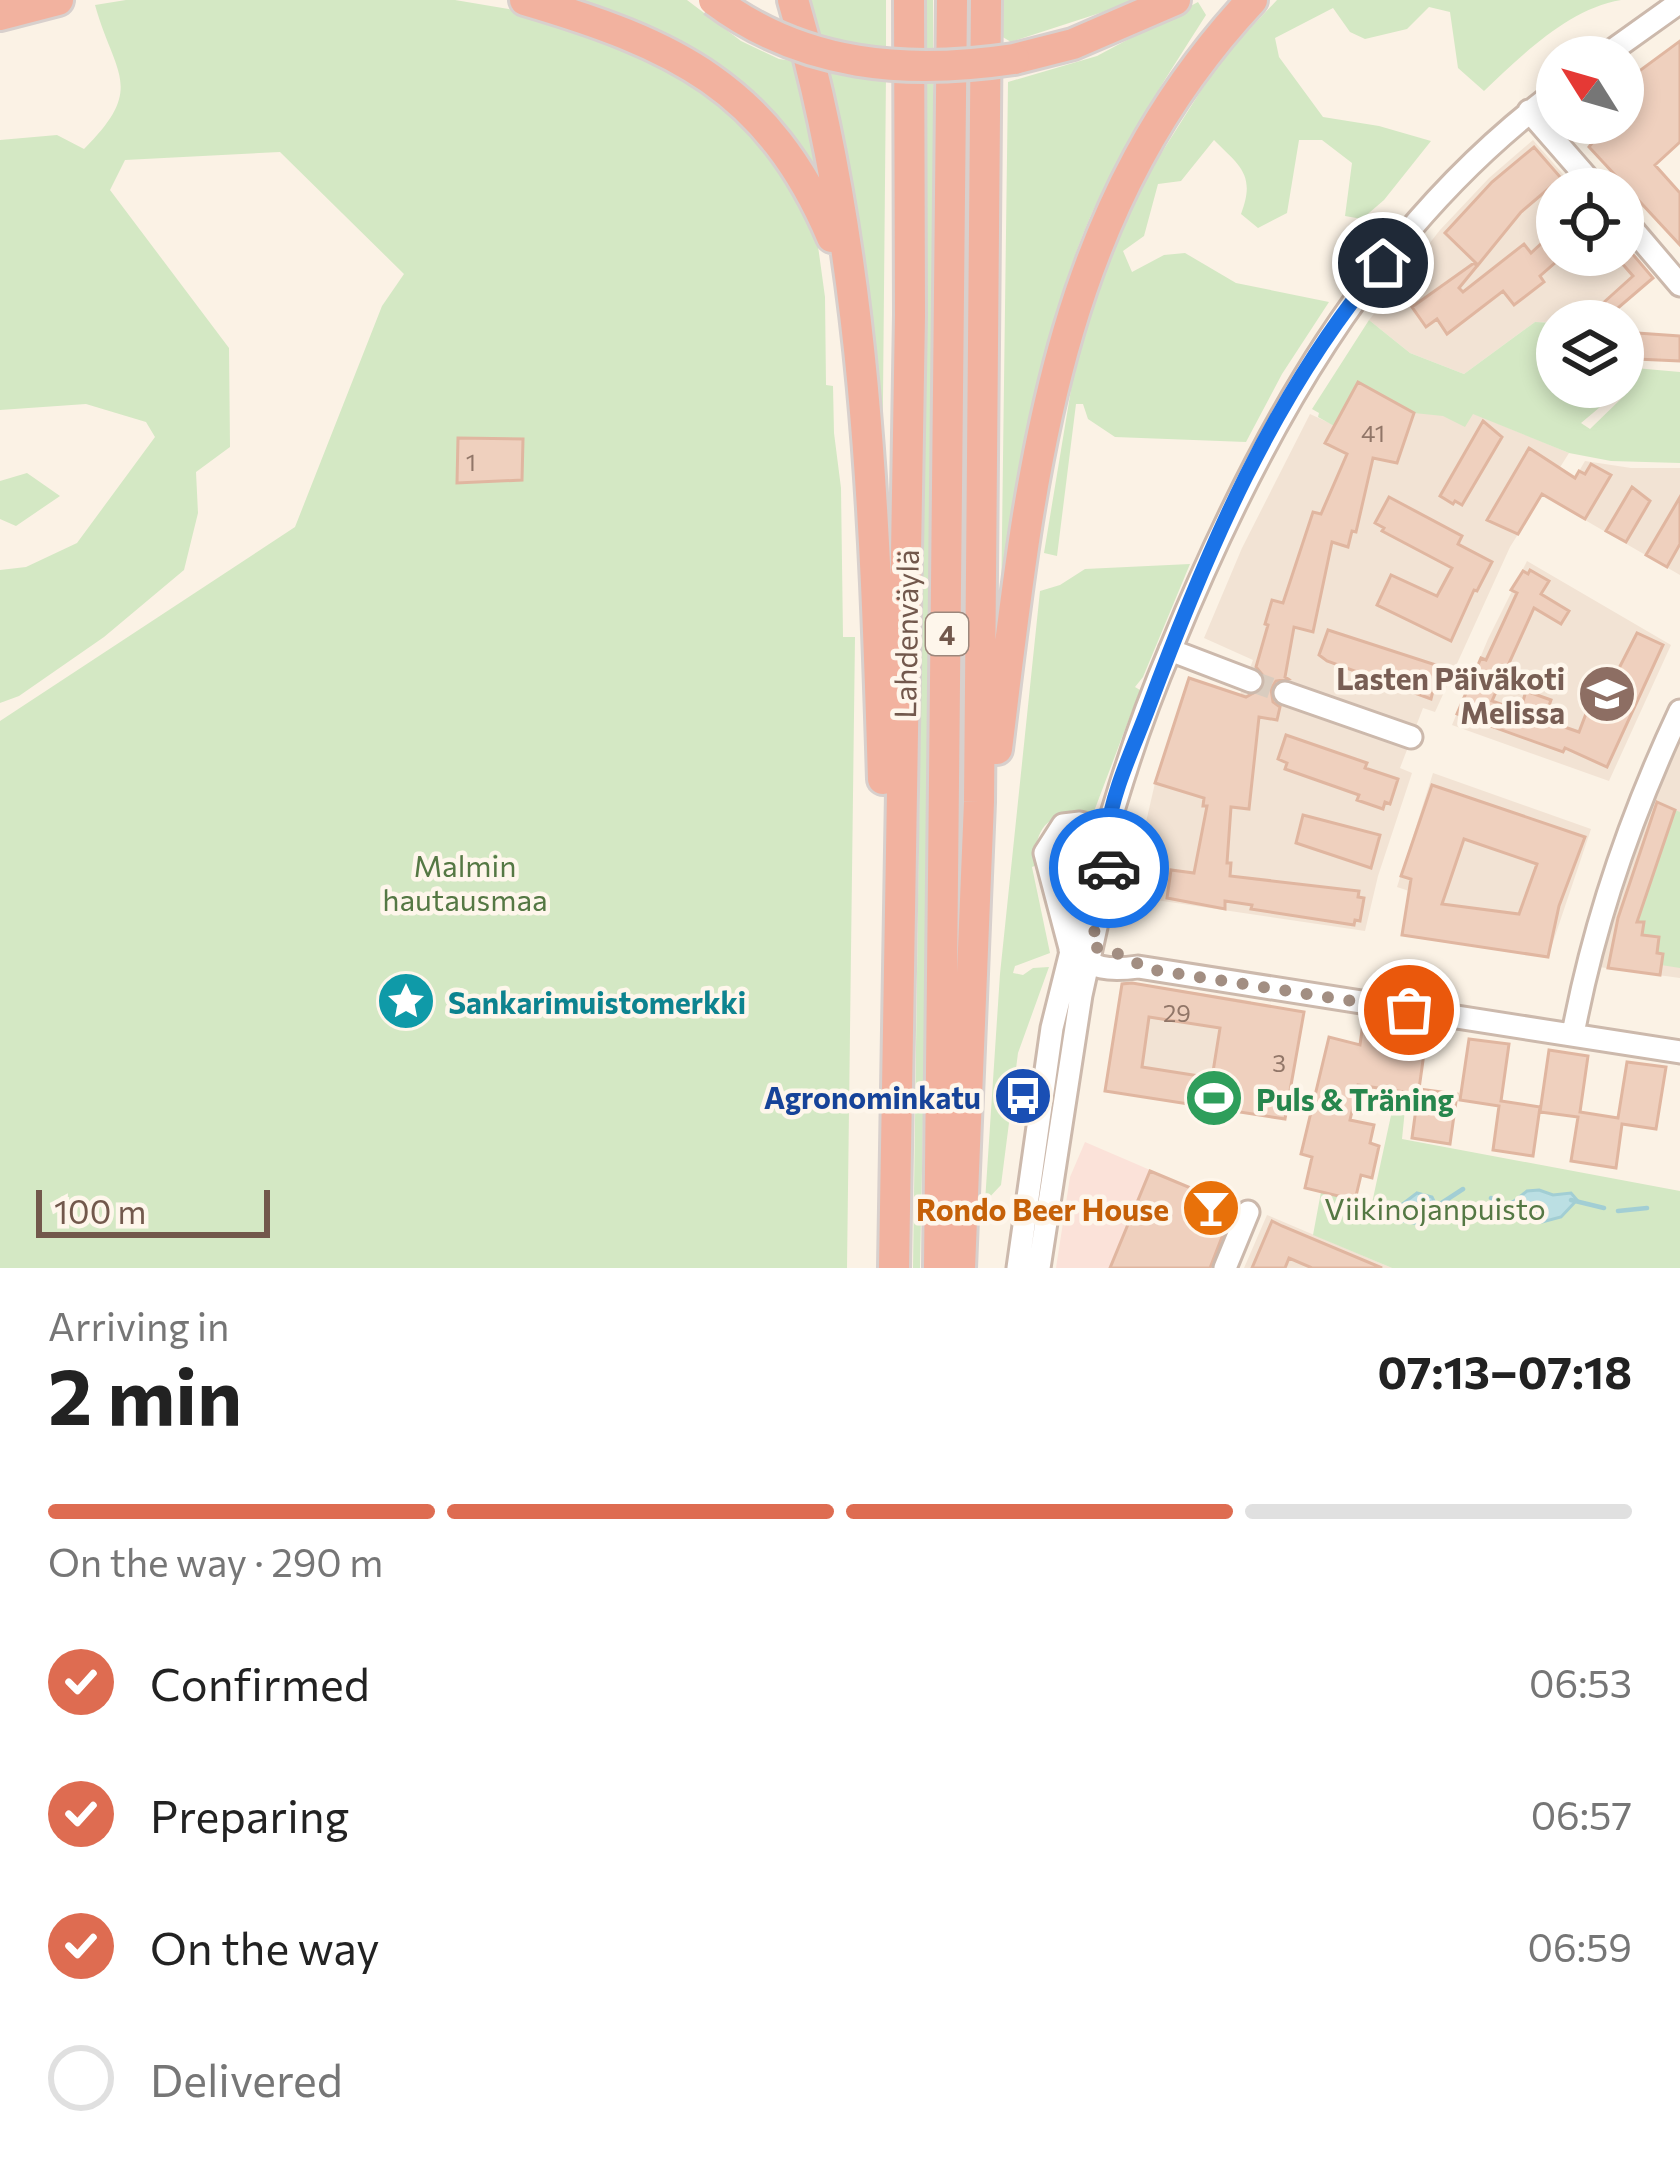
<!DOCTYPE html>
<html lang="en">
<head>
<meta charset="utf-8">
<style>
  body { margin:0; font-family:Commissioner,sans-serif; background:#f6f6f6; color:#222; height:100vh; display:flex; flex-direction:column; font-size:45px; white-space:nowrap }
  * { box-sizing:border-box; margin:0 }
  p { font-size:39px; color:#767676 }
  .icon { flex:none; width:66px; height:66px; fill:none; stroke:currentColor; stroke-width:2; stroke-linecap:round; stroke-linejoin:round }
  .map { position:relative; height:1268px; overflow:hidden }
  .side { display:flex; flex-direction:column; background:#fff; flex:1 }
  .side>* { flex:none }
  .needle { width:78px; rotate:307deg }
  .buttons { position:absolute; left:1536px; top:36px; display:grid; gap:24px }
  .buttons a { display:grid; place-items:center; width:108px; height:108px; border-radius:50%; background:#fff; box-shadow:0 6px 18px #0003; font-size:60px }
  .scale { position:absolute; left:36px; bottom:30px; width:234px; box-sizing:border-box; padding-left:12px; border:6px solid #72584c; border-top:0; font-size:33px; line-height:42px; white-space:nowrap; color:#72584c; -webkit-text-stroke:9px #fef6eb; paint-order:stroke }
  .pin { position:absolute; display:grid; place-items:center; width:102px; height:102px; color:#fff; margin:-51px; border:6px solid #fff; border-radius:50%; box-shadow:0 3px 12px #0007 }
  .courier { position:absolute; display:grid; place-items:center; width:120px; height:120px; margin:-60px; border:9px solid #1a73e8; border-radius:50%; background:#fff; color:#222; box-shadow:0 3px 15px #0007 }
  .summary em { font-style:normal; font-weight:700 }
  .summary div { display:flex; flex-direction:column-reverse }
  .summary { display:flex; align-items:center; justify-content:space-between; height:204px; padding:0 48px }
  h1 { font-size:78px; font-weight:700; line-height:90px }
  .bar { display:grid; grid-template-columns:repeat(4,1fr); gap:18px 12px; align-content:center; height:144px; padding:0 48px }
  .bar i { height:15px; border-radius:9px; background:#e0e0e0 }
  .bar .selected { background:#de6c51 }
  .bar p { grid-column:span 4 }
  ol { padding:0 48px; list-style:none }
  li { display:flex; align-items:center; gap:36px; height:132px }
  li p { margin-inline-start:auto }
  li .icon { padding:12px; border-radius:50%; background:#de6c51; color:#fff; stroke-width:4 }
  li:last-child { color:#767676 }
  li i { width:66px; height:66px; border:6px solid #e0e0e0; border-radius:50% }
  .map>svg:first-child { display:block }
</style>
</head>
<body>
<div class="map">
<svg width="1680" height="1268" viewBox="0 0 1680 1268">
  <rect width="100%" height="100%" fill="#fbf2e5"/>
  <path fill="#f2e3d4" d="M1533,140L1576,189H1557V255H1623V243L1653,278L1605,321L1535,322L1464,374L1410,353L1369,320L1440,230L1489,178Z
    M1360,378L1446,402L1569,453L1510,547L1435,712L1423,708L1400,768L1412,773L1378,876L1365,931L1129,896L1155,783L1189,678L1240,695L1253,660L1204,638L1242,548L1310,414L1336,426Z
    M1585,461L1631,468H1680V575L1559,505Z
    M1527,561L1671,645L1609,781L1452,725L1488,639Z
    M1680,741V978L1599,967L1647,817Z
    M1433,773L1591,829L1548,957L1402,935L1409,891L1397,887Z
    M1123,981L1251,1001L1234,1111L1105,1091Z
    M1267,1215L1392,1268H1244Z"/>
  <path fill="#fbe2d9" d="M1085,1142L1236,1207L1211,1268H1056L1070,1177Z"/>
  <path fill="#d4e8c4" d="M126,0H455L514,10L593,33L650,56L752,122L798,197L818,246L825,297L826,385L833,386L834,433L841,488L843,637H855L847,1268H0V721L295,527L382,306L404,274L280,152L125,160L110,190L229,348L230,447L196,472L198,513L184,570L104,637L19,696L0,703V570L26,567L77,543L155,437L146,422L86,404L0,410V140L57,135L84,149C146,87 115,76 95,5Z
    M559,0H687L741,41L779,59L800,62L828,196L802,155Z
    M799,0H886V55L810,41Z
    M925,0H933C934,423 929,845 920,1268H913L926,313Z
    M1001,0H1140L1011,42L1001,36Z
    M1277,0H1621C1568,9 1522,55 1484,91L1458,68L1450,12L1429,7L1407,29L1365,39L1350,32L1333,8L1275,38L1279,57L1323,117L1379,126L1431,141L1384,200L1362,219L1345,216L1352,163L1322,140H1299L1287,213L1258,228L1241,214C1256,175 1240,166 1214,140L1181,181L1158,184L1144,236L1123,251L1132,272L1164,255L1185,253L1236,283L1329,302L1282,374L1246,442L1115,437L1088,419L1083,404H1076L1057,556L1044,553L1079,341L1103,270L1136,193L1221,59Z
    M1198,2L1206,15C1162,84 1115,156 1084,232C1036,353 1021,483 1001,610L1008,82L1097,56Z
    M817,61L886,74L882,506Z
    M1369,320L1410,353L1464,374L1535,322L1557,323V387H1615L1612,397L1581,423L1590,429L1626,394L1623,327L1635,324V368L1680,372V463L1611,461L1569,453L1473,414L1465,427L1443,416L1414,413L1359,383L1336,427L1318,417L1319,413L1312,409Z
    M27,473L60,496L16,526L0,519V481Z
    M1190,564L1143,677L1135,687L1140,690L1093,814C1055,808 1031,825 1037,865L1032,867L1050,953L1015,966L1013,973L1023,975L1033,968L1049,967L1018,1053L1001,1185L985,1202L1000,974L1040,591L1060,585L1085,569Z
    M1675,810L1680,812V968L1661,965L1637,922Z
    M1395,1097L1406,1099L1402,1139L1680,1191V1268H1392L1313,1235L1321,1192L1372,1203Z"/>
  <path fill="#bbdfe3" stroke="#a2ced4" stroke-width="3" d="M1539,1190L1553,1195L1571,1193L1577,1200L1561,1217L1542,1222L1533,1206L1514,1201L1527,1191Z
    M1417,1193L1432,1197L1439,1211L1425,1225L1395,1220L1392,1212Z"/>
  <g fill="none" stroke-linecap="round" stroke-linejoin="round">
    <path stroke="#a2ced4" stroke-width="4.5" d="M1491,1198L1504,1205L1518,1201
      M1571,1200L1604,1208
      M1437,1206L1463,1189
      M1618,1211L1647,1208"/>
  </g>
  <path fill="#efd0be" stroke="#e0b6a0" stroke-width="3" fill-rule="evenodd" d="M1680,41V142L1655,165L1680,193V245L1589,147L1593,142L1580,123H1623V83Z
    M1534,147L1561,178L1521,212L1478,265L1445,233L1492,182Z
    M1557,229V261L1540,276L1544,282L1514,305L1503,291L1447,334L1437,319L1426,327L1412,307L1474,263L1477,266L1459,288L1463,292L1524,244L1531,253Z
    M1630,251L1653,278L1611,314L1602,304L1633,276L1619,260Z
    M1637,333L1680,336V361L1637,359Z
    M1358,382L1414,413L1397,463L1373,458L1356,532L1352,531L1348,547L1332,542L1313,632L1294,627L1285,677L1288,679L1276,681L1271,689L1273,702L1280,707L1277,720L1259,717L1249,809L1231,807L1227,863H1231L1230,876L1359,891L1358,897L1364,898L1360,921L1355,920L1354,925L1251,909L1252,905L1225,901V909L1167,898L1171,870L1194,873L1207,806H1203L1204,798L1155,783L1189,678L1246,697L1264,687L1265,678L1256,667L1268,625L1265,624L1272,600L1283,603L1313,512L1321,514L1347,454L1325,443Z
    M1483,421L1502,437L1462,505L1455,501L1453,504L1440,496Z
    M458,438L523,439L522,480L457,483Z
    M1529,448L1575,478L1579,471L1585,474L1591,464L1611,475L1585,519L1542,494L1518,534L1487,520Z
    M1632,487L1650,501L1626,542L1606,531Z
    M1389,497L1462,536L1458,544L1492,562L1477,591L1474,590L1451,641L1377,605L1391,575L1437,596L1452,568L1382,531L1384,528L1375,523Z
    M1680,497V544L1667,567L1646,555Z
    M1530,570L1549,581L1541,594L1569,611L1561,624L1534,608L1492,701L1520,711L1526,691L1551,700L1544,720L1579,732L1600,677L1612,682L1637,633L1663,645L1607,767L1565,748L1563,752L1457,714L1481,658L1486,660L1517,593L1511,590L1523,571L1528,574Z
    M1328,630L1439,666L1431,699L1327,661L1319,655Z
    M1286,735L1367,763L1365,768L1398,779L1390,804L1385,802L1383,809L1357,800L1359,795L1285,769L1287,763L1278,759Z
    M1432,785L1585,837L1559,906L1548,957L1402,935L1411,879L1401,876ZM1464,839L1537,864L1519,914L1442,904Z
    M1657,802L1675,810L1637,922H1644L1642,935L1659,937L1657,953L1663,954L1660,975L1608,968L1618,918Z
    M1303,815L1380,835L1371,868L1296,843Z
    M1132,983L1304,1012L1285,1119L1105,1091L1122,984ZM1149,1017L1220,1028L1212,1078L1142,1067Z
    M1363,1023L1427,1032L1419,1089L1457,1094L1450,1144L1412,1138L1418,1094L1358,1085L1350,1120L1374,1125L1370,1143L1379,1146L1372,1178L1361,1175L1355,1200L1305,1188L1312,1157L1301,1154L1329,1037L1360,1045Z
    M1469,1039L1509,1044L1501,1101L1540,1107L1533,1156L1493,1150L1499,1106L1460,1100Z
    M1549,1050L1588,1056L1580,1112L1618,1118L1627,1062L1666,1067L1656,1129L1622,1124L1616,1168L1571,1161L1578,1117L1540,1112Z
    M1150,1171L1234,1206L1210,1268H1110Z
    M1272,1221L1282,1226L1382,1268H1312L1289,1258L1285,1268H1252Z"/>
  <g fill="none" stroke-linecap="round" stroke-linejoin="round">
    <path stroke="#d9ccbf" stroke-width="21" stroke-dasharray="21 10" stroke-linecap="butt" d="M1251,681L1285,693"/>
    <defs>
      <path id="minor" d="M1603,57L1680,2
        M1529,111L1597,189
        M1623,218L1680,285
        M1170,650L1251,681
        M1285,693L1411,737
        M1070,948L1045,853L1063,825L1080,823L1108,831
        M1070,950C1092,969 1109,971 1138,967L1680,1052
        M1573,1034C1594,922 1631,815 1680,711
        M1018,1268L1052,1028L1095,855C1110,827 1116,798 1126,769C1139,728 1154,688 1171,648C1258,436 1369,231 1557,91
        M1039,1268L1081,995L1111,859L1108,831
        M1225,1268L1248,1212"/>
      <path id="highway" d="M525,0C674,44 768,87 832,237
        M793,0C867,252 875,519 883,779
        M0,15L58,0
        M1014,59L1073,44L1175,0
        M997,749C1031,474 1053,213 1252,0
        M894,1268L910,315L909,0
        M939,1268L952,0
        M960,1268L979,802L986,0"/>
    </defs>
    <use href="#minor" stroke="#ccb9ac" stroke-width="27"/>
    <use href="#highway" stroke="#d8d0cd" stroke-width="36"/>
    <use href="#minor" stroke="#fff" stroke-width="21"/>
    <use href="#highway" stroke="#f2b29f" stroke-width="30"/>
    <defs>
      <path id="highway-bridge" d="M714,0C803,67 907,75 1014,59"/>
    </defs>
    <use href="#highway-bridge" stroke="#d8d0cd" stroke-width="36" stroke-linecap="butt"/>
    <use href="#highway-bridge" stroke="#f2b29f" stroke-width="30"/>
  </g>
  <g fill="none" stroke-linecap="round" stroke-linejoin="round">
    <path stroke="#a28e82" stroke-width="12" stroke-dasharray="0 21.6" d="M1109,868L1091,946L1122,955L1148,969L1409,1010"/>
    <path stroke="#1a73e8" stroke-width="15" d="M1109,868C1112,855 1107,844 1108,831C1111,794 1135,744 1148,709C1206,552 1274,392 1383,263"/>
  </g>
  <defs>
    <symbol id="school-disc" viewBox="-11 -11 22 22"><circle r="9.5" fill="#8d6e63" stroke="#fef6eb"/><path d="M0-5L7-2L0 1L-7-2ZM-4 1L0 2.5L4 1V4Q0 6-4 4Z" fill="#fff"/></symbol>
    <symbol id="sight-disc" viewBox="-11 -11 22 22"><circle r="9.5" fill="#0f9aa8" stroke="#fef6eb"/><path d="M0-6L1.8-2.2L6-1.7L2.9 1.2L3.7 5.4L0 3.3L-3.7 5.4L-2.9 1.2L-6-1.7L-1.8-2.2Z" fill="#fff"/></symbol>
    <symbol id="bus-disc" viewBox="-11 -11 22 22"><circle r="9.5" fill="#1a4fb4" stroke="#fef6eb"/><path d="M-5-6H5V4H4V6H2V4H-2V6H-4V4H-5ZM-3.5-4V0h7V-4ZM-3.5 1.2v1.5H-2V1.2ZM2 1.2v1.5H3.5V1.2Z" fill="#fff"/></symbol>
    <symbol id="stadium-disc" viewBox="-11 -11 22 22"><circle r="9.5" fill="#2e9e5b" stroke="#fef6eb"/><path d="M0-5a6.5 5 0 1 0 0 10a6.5 5 0 1 0 0-10ZM-3.5-1.8h7v3.6h-7Z" fill="#fff"/></symbol>
    <symbol id="bar-disc" viewBox="-11 -11 22 22"><circle r="9.5" fill="#e8710a" stroke="#fef6eb"/><path d="M-6-5H6L.8 .8V4.5H3.5V6h-7V4.5H-.8V.8Z" fill="#fff"/></symbol>
  </defs>
  <g fill-rule="evenodd">
    <use href="#school-disc" x="1574" y="661" width="66" height="66"/>
    <use href="#sight-disc" x="373" y="968" width="66" height="66"/>
    <use href="#bus-disc" x="990" y="1063" width="66" height="66"/>
    <use href="#stadium-disc" x="1181" y="1065" width="66" height="66"/>
    <use href="#bar-disc" x="1178" y="1175" width="66" height="66"/>
  </g>
  <g text-anchor="middle" dominant-baseline="central" stroke-width="9" stroke-linejoin="round" paint-order="stroke">
    <g font-size="24" fill="#917668">
      <text x="1373" y="432">41</text>
      <text x="471" y="461">1</text>
      <text x="1177" y="1012">29</text>
      <text x="1279" y="1062">3</text>
    </g>
    <rect fill="#fef6eb" stroke="#9c877c" stroke-width="3" x="926" y="613" width="42" height="42" rx="9"/>
    <g font-size="27" font-weight="bold" fill="#72584c">
      <text x="947" y="634">4</text>
    </g>
    <g font-size="30" fill="#72584c" stroke="#fef6eb">
      <text transform="translate(905 634) rotate(-89)">Lahdenväylä</text>
    </g>
    <g font-size="30" font-weight="bold" fill="#785e54" stroke="#fef6eb" text-anchor="end">
      <text x="1565" y="677">Lasten Päiväkoti<tspan x="1565" dy="34">Melissa</tspan></text>
    </g>
    <g font-size="30" fill="#557844" stroke="#fef6eb">
      <text x="465" y="864">Malmin<tspan x="465" dy="34">hautausmaa</tspan></text>
      <text x="1435" y="1207">Viikinojanpuisto</text>
    </g>
    <g font-size="30" font-weight="bold" fill="#0d838f" stroke="#fef6eb" text-anchor="start">
      <text x="448" y="1001">Sankarimuistomerkki</text>
    </g>
    <g font-size="30" font-weight="bold" fill="#164399" stroke="#fef6eb" text-anchor="end">
      <text x="981" y="1096">Agronominkatu</text>
    </g>
    <g font-size="30" font-weight="bold" fill="#27864d" stroke="#fef6eb" text-anchor="start">
      <text x="1256" y="1098">Puls &amp; Träning</text>
    </g>
    <g font-size="30" font-weight="bold" fill="#c56008" stroke="#fef6eb" text-anchor="end">
      <text x="1169" y="1208">Rondo Beer House</text>
    </g>
  </g>
</svg>
<div class="buttons">
<a><svg class="needle" viewBox="-14 -14 28 28"><path d="M0-13l5 13h-10z" fill="#e53935"/><path d="M0 13l5-13h-10z" fill="#767676"/></svg></a>
<a><svg class="icon" aria-label="locate" viewBox="0 0 24 24"><circle cx="12" cy="12" r="6"/><path d="M12 2v4M12 18v4M2 12h4M18 12h4"/></svg></a>
<a><svg class="icon" aria-label="layers" viewBox="0 0 24 24"><path d="M12 4l9 5-9 5-9-5zM3 14l9 5 9-5"/></svg></a>
</div>
<div class="scale">100 m</div>
<div class="pin" style="left:1409px;top:1010px;background:#ea580c"><svg class="icon" aria-label="bag" viewBox="0 0 24 24"><path d="M5 8h14l-1 12H6zM9 8a3 3 0 0 1 6 0"/></svg></div>
<div class="pin" style="left:1383px;top:263px;background:#1f2937"><svg class="icon" aria-label="home" viewBox="0 0 24 24"><path d="M3 11l9-7 9 7M6 9v11h12V9"/></svg></div>
<div class="courier" style="left:1109px;top:868px"><svg class="icon" aria-label="car" viewBox="0 0 24 24"><path d="M5 17H2v-5l4-1 3-4h7l3 4 3 1v5h-3M9 17h6M6 11h13"/><circle cx="7" cy="17" r="2"/><circle cx="17" cy="17" r="2"/></svg></div>
</div>
<section class="side">
<div class="summary"><div><h1>2 min</h1><p>Arriving in</p></div><em>07:13–07:18</em></div>
<div class="bar"><i class="selected"></i><i class="selected"></i><i class="selected"></i><i></i><p>On the way · 290 m</p></div>
<ol>
<li><svg class="icon" aria-label="check" viewBox="0 0 24 24"><path d="M5 12l5 5 9-10"/></svg>Confirmed<p>06:53</p></li>
<li><svg class="icon" aria-label="check" viewBox="0 0 24 24"><path d="M5 12l5 5 9-10"/></svg>Preparing<p>06:57</p></li>
<li><svg class="icon" aria-label="check" viewBox="0 0 24 24"><path d="M5 12l5 5 9-10"/></svg>On the way<p>06:59</p></li>
<li><i></i>Delivered</li>
</ol>
</section>
</body>
</html>
